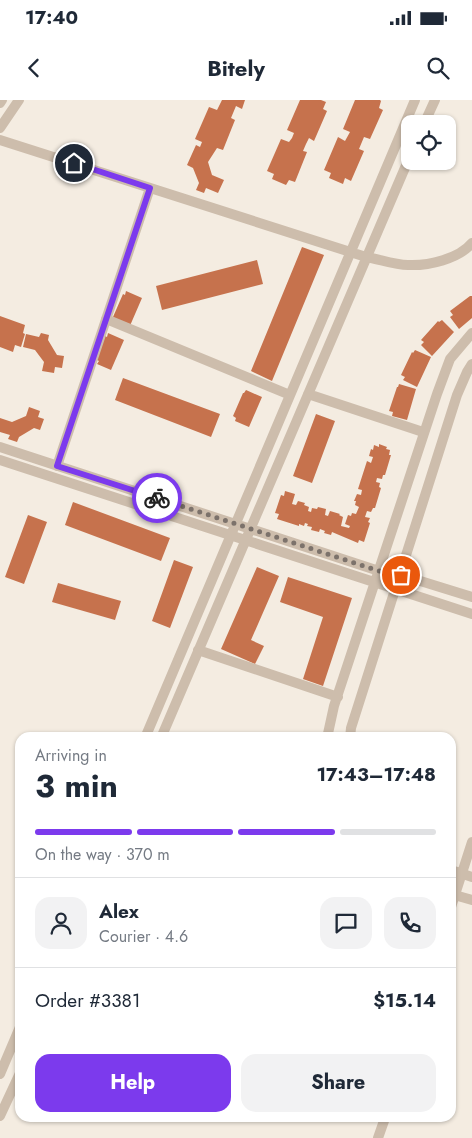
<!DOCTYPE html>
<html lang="en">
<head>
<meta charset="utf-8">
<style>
  body { margin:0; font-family:Jost,sans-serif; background:#f2f2f3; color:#1f2937; height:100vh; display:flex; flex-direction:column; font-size:19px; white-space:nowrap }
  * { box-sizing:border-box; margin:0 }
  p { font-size:16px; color:#747a83 }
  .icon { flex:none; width:28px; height:28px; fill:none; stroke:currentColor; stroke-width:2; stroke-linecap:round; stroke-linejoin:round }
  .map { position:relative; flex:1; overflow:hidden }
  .panel { position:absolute; left:15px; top:632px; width:441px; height:390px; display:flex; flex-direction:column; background:#fff; border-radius:15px; box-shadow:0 1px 4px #0004 }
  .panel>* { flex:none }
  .controls { position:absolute; left:401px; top:15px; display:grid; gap:10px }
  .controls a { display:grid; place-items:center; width:55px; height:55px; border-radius:10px; background:#fff; box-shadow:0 1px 4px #0004; font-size:25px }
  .pin { position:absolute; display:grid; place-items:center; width:42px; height:42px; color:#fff; margin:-21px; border:2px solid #fff; border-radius:50%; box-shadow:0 1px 5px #0007 }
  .courier { position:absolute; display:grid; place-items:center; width:50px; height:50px; margin:-25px; border:4px solid #7c3aed; border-radius:50%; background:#fff; color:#222; box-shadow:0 1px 6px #0007 }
  .overview em { font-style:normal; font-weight:700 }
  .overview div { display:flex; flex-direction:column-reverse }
  .overview { display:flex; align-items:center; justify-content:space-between; height:85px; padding:0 20px }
  h1 { font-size:32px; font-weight:700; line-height:38px }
  .bar { display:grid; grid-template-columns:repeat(4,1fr); gap:8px 5px; align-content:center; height:60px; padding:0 20px }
  .bar i { height:6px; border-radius:4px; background:#e0e1e3 }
  .bar .selected { background:#7c3aed }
  .bar p { grid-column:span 4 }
  .line { display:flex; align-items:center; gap:12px; padding:0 20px; border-top:1px solid #e0e1e3 }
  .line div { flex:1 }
  .round { display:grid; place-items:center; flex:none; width:52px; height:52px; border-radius:15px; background:#f2f2f3 }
  .primary-button { display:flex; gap:10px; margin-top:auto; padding:10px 20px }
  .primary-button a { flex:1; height:58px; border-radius:15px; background:#7c3aed; color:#fff; font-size:20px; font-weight:700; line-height:58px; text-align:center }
  .primary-button a+a { background:#f2f2f3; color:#1f2937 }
  .status { display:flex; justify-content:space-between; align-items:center; height:35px; padding:0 25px; background:#fff; direction:ltr }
  .status svg { height:14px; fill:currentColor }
  header { display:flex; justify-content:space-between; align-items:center; height:65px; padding:0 20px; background:#fff; font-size:22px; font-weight:700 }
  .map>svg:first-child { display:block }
</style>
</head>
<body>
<div class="status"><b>17:40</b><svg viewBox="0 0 49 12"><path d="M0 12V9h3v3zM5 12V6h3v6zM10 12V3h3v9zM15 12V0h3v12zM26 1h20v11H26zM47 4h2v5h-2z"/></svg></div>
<header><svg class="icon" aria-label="back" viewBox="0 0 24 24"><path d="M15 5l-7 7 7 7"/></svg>Bitely<svg class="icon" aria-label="search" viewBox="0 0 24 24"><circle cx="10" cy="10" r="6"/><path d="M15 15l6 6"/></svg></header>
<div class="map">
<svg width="472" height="1038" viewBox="0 0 472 1038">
  <rect width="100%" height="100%" fill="#f4ece1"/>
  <path fill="#c6724d" d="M222,0H245L242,9L236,6L231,18L235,20L223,50L217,48L208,62L212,75L224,80L218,93L206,88L204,93L196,90L199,83L193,68L187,65L196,45L200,47L202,42L195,39L209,7L217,10Z
    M300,0H321L326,2L323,9L327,11L314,41L309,38L306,44L303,51L307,52L295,82L289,80L286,85L272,79L274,74L267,71L281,39L289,42L292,38L294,33L287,30Z
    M355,0H380L381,1L379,8L383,10L370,39L364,37L359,49L364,51L351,81L345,78L343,84L329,78L331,73L324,70L338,37L345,41L350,32L343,29Z
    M302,147L324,155L272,281L251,271Z
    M257,160L263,184L162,210L156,186Z
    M126,191L142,198L129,228L113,217L123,194L125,195Z
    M470,196H472V218L459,229L450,217L453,215L450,211Z
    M0,216L25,225L23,233L25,234L21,247L15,245L13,252L0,247Z
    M442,220L454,232L432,256L421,245L424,242L421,240L438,221L439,222Z
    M41,233L49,235L48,240L57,255L64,256L62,268L55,267L54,273L42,271L44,262L35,250L23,247L26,234L39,237Z
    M108,233L124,240L111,270L97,264L99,261L95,259L105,236L107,237Z
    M415,250L431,257L417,287L403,280L405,277L401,275L412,252L413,253Z
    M123,278L220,314L211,337L115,300Z
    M399,284L416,289L407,320L392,316L393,312L389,311L397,287H398Z
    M246,290L262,297L249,327L235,321L236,318L233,316L243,293H244Z
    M29,307L40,311L38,317L44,319L40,330L34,328L19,337L17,342L8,339L10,335L0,332V318L12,322L26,316Z
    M316,314L335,321L312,383L293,376Z
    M379,344L387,347L386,349L390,350L389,355H391L385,375H383L382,379L377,378L376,382L380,383L379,387L381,388L375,408H373L371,412L367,411L365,417L370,418L368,422L370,423L364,442L359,440L358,443L332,432L331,435L324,433L325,431L320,429L319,432L311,430L312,427L307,426L308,424L305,423L304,426L299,424V426L277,419L279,414L275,413L281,395L284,396L285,391L295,394L292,404L296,405L298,401L305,403L304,405L309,407L308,411L311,412L312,408L317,409L318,407L326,409L325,415L328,416L330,411L340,414L339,415L343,417L341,426L349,428L350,426L345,424L348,415L351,416L352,413L356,414L359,407L355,405L356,401H354L357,394L361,395L362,390L358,389L367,361L371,363L373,357L369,356L371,349L373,350L374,345L379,347Z
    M73,402L170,438L161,461L65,425Z
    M28,415L47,422L24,484L5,477Z
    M174,460L193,467L170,528L152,521Z
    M257,467L279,476L251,540L264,546L255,564L221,549Z
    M288,477L352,498L323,586L303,579L323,517L280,502Z
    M58,483L121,501L115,520L52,502Z"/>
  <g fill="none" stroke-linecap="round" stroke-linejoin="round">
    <path stroke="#cdbdac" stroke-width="10" d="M0,3L2,0
      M424,24L435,0
      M0,28L19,0
      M0,40L366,157C379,159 394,165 408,165C428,166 459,159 472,143
      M106,219L290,295
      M308,294L423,332
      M0,347L379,471L401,475L472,497
      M0,360L472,514
      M57,366L150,88
      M198,550L338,597
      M145,638L415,0
      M161,638L410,56
      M327,638L334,606L437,294L450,259L472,233
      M350,638L351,628L457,295L467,272L472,264
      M451,770L472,777
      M451,794L472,800
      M451,807L472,742
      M0,974L20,927
      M0,1016L20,973
      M378,1038L385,1018"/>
  </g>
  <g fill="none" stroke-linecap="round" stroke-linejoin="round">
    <path stroke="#7c726b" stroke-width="5" stroke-dasharray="0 9" d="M157,398L379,471L401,475"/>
    <path stroke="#7c3aed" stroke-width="6" d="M74,63L150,88L57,366L157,398"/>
  </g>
</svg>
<div class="controls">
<a><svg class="icon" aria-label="locate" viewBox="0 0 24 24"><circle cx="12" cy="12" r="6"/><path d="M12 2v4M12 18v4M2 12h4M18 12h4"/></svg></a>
</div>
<div class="pin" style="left:401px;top:475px;background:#ea580c"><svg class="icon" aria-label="bag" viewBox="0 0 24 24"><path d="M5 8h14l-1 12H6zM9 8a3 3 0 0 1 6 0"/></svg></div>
<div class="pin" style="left:74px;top:63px;background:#1f2937"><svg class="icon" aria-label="home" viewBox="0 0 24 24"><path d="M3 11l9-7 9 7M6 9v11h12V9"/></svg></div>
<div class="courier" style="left:157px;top:398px"><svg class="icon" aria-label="bike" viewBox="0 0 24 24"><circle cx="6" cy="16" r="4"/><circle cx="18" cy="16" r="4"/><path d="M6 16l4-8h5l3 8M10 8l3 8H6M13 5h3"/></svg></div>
<section class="panel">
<div class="overview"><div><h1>3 min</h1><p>Arriving in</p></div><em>17:43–17:48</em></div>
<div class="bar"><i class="selected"></i><i class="selected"></i><i class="selected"></i><i></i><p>On the way · 370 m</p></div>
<div class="line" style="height:90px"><a class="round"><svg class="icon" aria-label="person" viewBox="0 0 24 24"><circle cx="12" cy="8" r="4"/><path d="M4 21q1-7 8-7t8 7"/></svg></a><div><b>Alex</b><p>Courier · 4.6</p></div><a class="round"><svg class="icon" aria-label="chat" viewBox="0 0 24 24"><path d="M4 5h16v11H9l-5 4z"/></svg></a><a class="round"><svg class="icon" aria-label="phone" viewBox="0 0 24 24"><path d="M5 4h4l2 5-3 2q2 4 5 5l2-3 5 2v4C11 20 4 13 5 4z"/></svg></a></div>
<div class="line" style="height:65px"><div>Order #3381</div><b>$15.14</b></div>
<div class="primary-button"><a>Help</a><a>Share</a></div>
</section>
</div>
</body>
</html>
